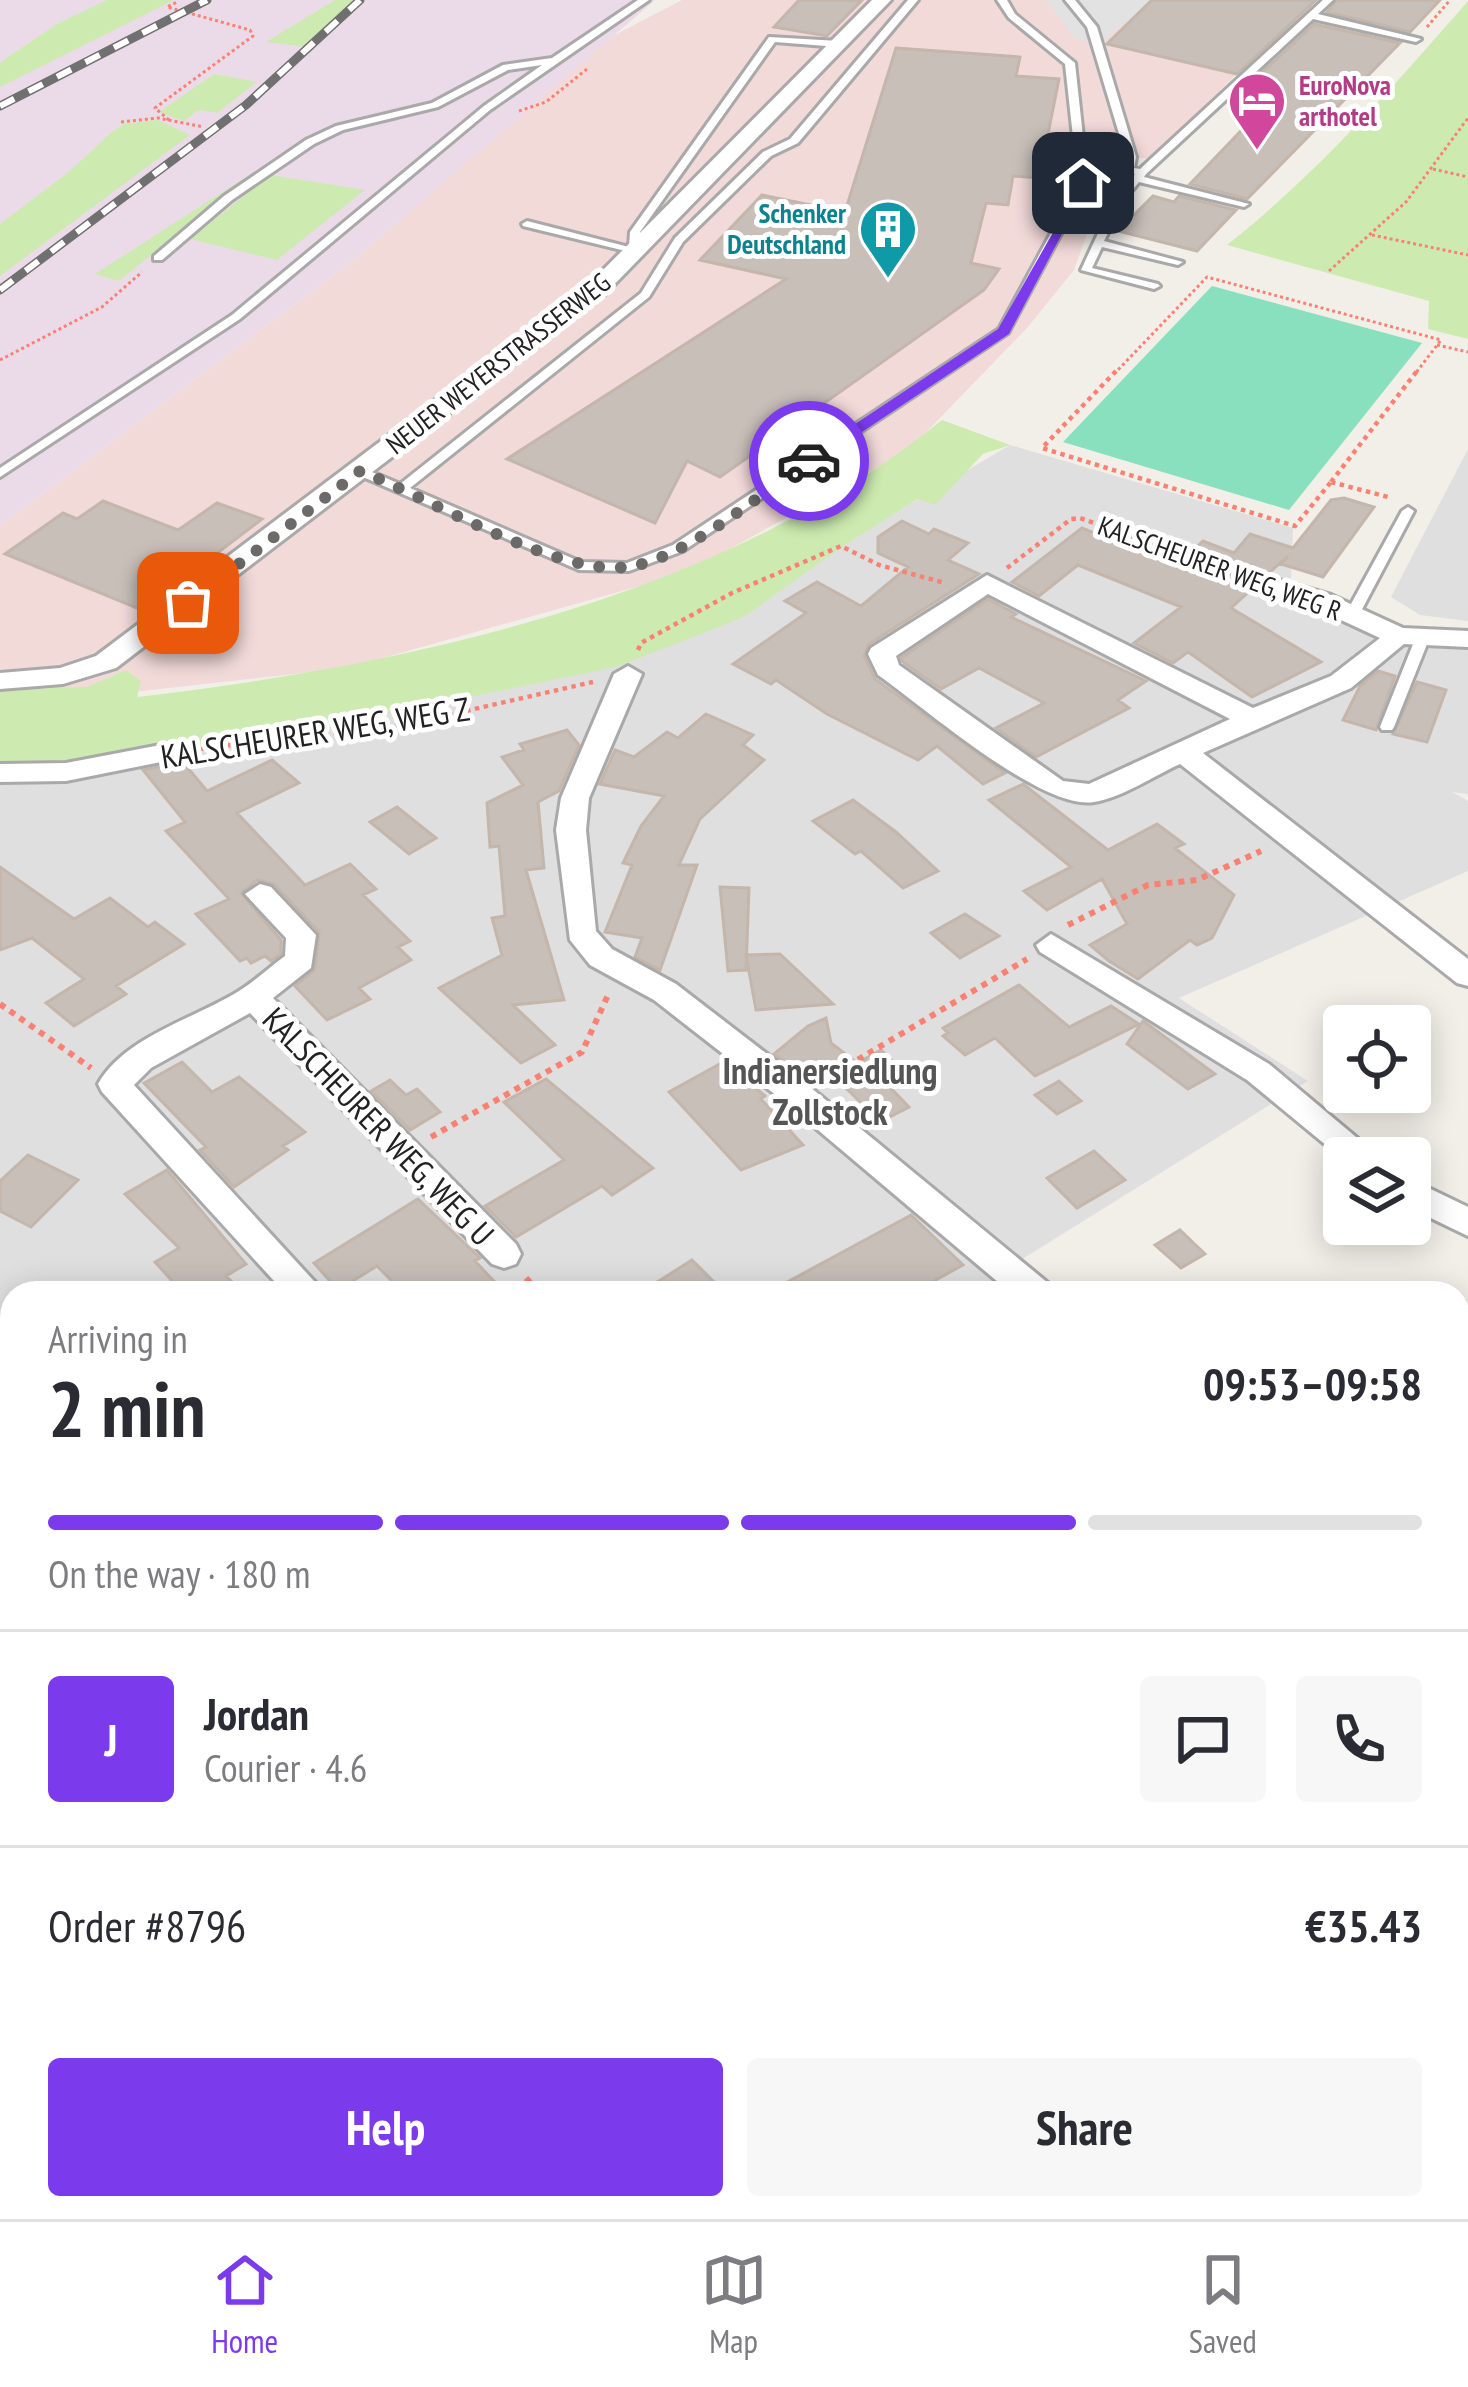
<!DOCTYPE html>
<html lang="en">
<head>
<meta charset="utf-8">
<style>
  body { margin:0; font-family:"PT Sans Narrow",sans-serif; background:#f7f7f7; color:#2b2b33; height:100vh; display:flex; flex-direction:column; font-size:45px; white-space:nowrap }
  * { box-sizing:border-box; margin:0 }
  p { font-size:39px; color:#7c7c81 }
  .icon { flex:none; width:66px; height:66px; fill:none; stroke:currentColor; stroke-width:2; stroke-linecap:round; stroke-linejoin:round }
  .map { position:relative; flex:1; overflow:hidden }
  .panel { position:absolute; left:0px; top:1281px; width:1470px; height:939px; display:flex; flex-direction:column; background:#fff; border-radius:36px 36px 0 0; box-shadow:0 6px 30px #0003 }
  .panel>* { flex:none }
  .fabs { position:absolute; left:1323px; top:1005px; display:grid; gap:24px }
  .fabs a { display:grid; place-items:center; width:108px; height:108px; border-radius:12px; background:#fff; box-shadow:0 6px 30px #0003; font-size:60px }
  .pin { position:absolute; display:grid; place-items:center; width:102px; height:102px; color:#fff; margin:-51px; border-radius:24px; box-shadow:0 6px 18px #0006 }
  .courier { position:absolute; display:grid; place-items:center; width:120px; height:120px; margin:-60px; border:9px solid #7c3aed; border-radius:50%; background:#fff; color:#222; box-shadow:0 3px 15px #0007 }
  .summary em { font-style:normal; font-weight:600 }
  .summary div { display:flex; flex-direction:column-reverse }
  .summary { display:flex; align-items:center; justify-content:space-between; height:204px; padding:0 48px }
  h1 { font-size:78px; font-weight:600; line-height:90px }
  .bar { display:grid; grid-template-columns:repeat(4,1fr); gap:18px 12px; align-content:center; height:144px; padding:0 48px }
  .bar i { height:15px; border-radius:9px; background:#e1e1e2 }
  .bar .selected { background:#7c3aed }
  .bar p { grid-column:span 4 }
  .line { display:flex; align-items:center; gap:30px; padding:0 48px; border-top:3px solid #e1e1e2 }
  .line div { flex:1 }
  .round { display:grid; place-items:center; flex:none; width:126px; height:126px; border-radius:12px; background:#f7f7f7 }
  .cta { display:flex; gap:24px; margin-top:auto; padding:24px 48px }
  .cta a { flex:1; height:138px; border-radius:12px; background:#7c3aed; color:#fff; font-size:48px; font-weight:600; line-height:138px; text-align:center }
  .cta a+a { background:#f7f7f7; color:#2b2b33 }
  .dock { display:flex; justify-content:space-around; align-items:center; height:168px; border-top:3px solid #e1e1e2; background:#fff; font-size:33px; color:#7c7c81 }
  .dock a { display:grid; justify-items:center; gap:6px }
  .dock .selected { color:#7c3aed }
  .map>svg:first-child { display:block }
</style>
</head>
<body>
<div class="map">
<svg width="1468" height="2219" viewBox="0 0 1468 2219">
  <rect width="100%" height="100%" fill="#f2efe9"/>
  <path fill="#e0dfdf" d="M1010,445L1293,528L1291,579L1408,640L1468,648V794L1452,792L1468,801V871L1179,998L1308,1081L1016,1263L1053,1293H12V1337L0,1329V750L171,741L873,526Z
    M1468,449V621L1420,615L1391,597Z
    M524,2208H653L644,2219H540Z"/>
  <path fill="#f2dad9" d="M682,0H1311L1151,159L1115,156L1074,270L1027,328L909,450L686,573L347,668L79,698L0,672V526L355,259L607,39Z"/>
  <path fill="#ebdbe8" d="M0,0H655L355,259L0,526Z"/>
  <path fill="#cdebb0" d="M107,0H174L0,87V63L5,59L57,24Z
    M335,0H353L306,47L266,42Z
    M1468,1V339L1428,329L1429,301L1227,245C1318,173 1392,88 1468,1Z
    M214,74L257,82L217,113L199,110L184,121L159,112Z
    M158,120L190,135L0,276V224L70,171L113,131L124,124Z
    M270,175L365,190L277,260L190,239Z
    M246,177L119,281L95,274Z
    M942,420L1010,445L983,454L935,505L918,499L846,544L744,617L616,667L275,737L57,769L0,767V690L87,687L126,670L141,681L137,697C410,665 724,597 942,420Z
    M0,1329L12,1337V2208H451L437,2219H0Z"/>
  <path fill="#aacbaf" d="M1468,1706V2219H1006L1015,2208H1458V1716Z"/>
  <path fill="#88e0be" d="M1212,286L1422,343L1289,510L1063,442Z"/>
  <path fill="#e2e2e2" d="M1046,0H1151L1102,43L1076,39Z
    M679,2208H864L854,2219H670Z"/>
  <path fill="#c7bfb8" stroke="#c4b6ab" stroke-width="3" d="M799,0H862L827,36L774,27Z
    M1152,0H1316L1237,74L1107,44Z
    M1337,0H1440L1410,32L1327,12Z
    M1314,24L1400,43L1247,199L1190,184L1279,91L1268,88L1274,82L1256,78Z
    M896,48L1020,57L1016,76L1059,79L1045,149L1070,151L1067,180L1013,176L1008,205L986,203L971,263L999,269L984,290L720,477L687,461L655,523L507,459L786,279L700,260L762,195L845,212Z
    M1153,196L1174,202L1179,196L1236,210L1197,251L1118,231Z
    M1344,498L1374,507L1323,577L1281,564L1288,556L1269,573L1256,577L1253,588L1231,608L1321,662L1252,697L1188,652L1173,663L1134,643L1181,607L1078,565L1039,596L1012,582L1082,528L1176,567L1203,541L1234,553L1250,534L1293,548L1331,500Z
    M103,501L178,530L217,503L262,519L142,610L5,554L63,513L77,519Z
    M902,521L929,534L934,529L968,543L948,560L979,574L869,644L864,656L875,679L1005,773L983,784L937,746L918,760L827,714L776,680L771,684L733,664L806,613L785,601L817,582L861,606L908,567L878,553V537Z
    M988,599L1016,614L1011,617L1146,681L1118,700L1129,708L1036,757L996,728L1044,703L979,668L941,689L903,662L901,658Z
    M1378,671L1395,676L1376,730L1343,720L1360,686Z
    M1417,682L1446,690L1427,742L1393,734Z
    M706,714L753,735L743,745L764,760L700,819L679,865H697L660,970L635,957L642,938L605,932L632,865L623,863L641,826L664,796L600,784L615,750L634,757L667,732L678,738Z
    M567,730L579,745L559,791L538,802L544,868L526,870L564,1000L513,1005L555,1045L521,1063L439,988L502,955L492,918L505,916L499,846L490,847L487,803L523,785L502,757L524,750L520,744Z
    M272,760L299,783L237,813L305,885L350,864L376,889L363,895L410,941L398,947L411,960L359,988L370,999L327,1020L295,986L315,969L319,932L274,884L257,880L241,893L281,940V954L271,961L265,956L251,963L247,958L240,961L196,914L229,899L166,831L185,822L143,770L183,762L207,791Z
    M1023,784L1108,850L1157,824L1184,844L1175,848L1234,895L1212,938L1197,945L1190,940L1138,979L1109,961L1090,945L1127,924L1102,879L1047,910L1024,891L1071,867L989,800Z
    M853,800L896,832L938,871L903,888L861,851L855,854L813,821Z
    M397,807L436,838L409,854L370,822Z
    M0,867L74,919L110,898L148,927L155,922L184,944L116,986L126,994L74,1026L46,1003L84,979L32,938L0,950Z
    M720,887L749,888L746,970L728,971Z
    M965,914L999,936L960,958L931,933Z
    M780,954L833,1004L756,1010L746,955Z
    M1019,985L1069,1027L1111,1006L1139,1024L1035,1076L995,1038L965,1055L943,1036L948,1033L943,1028Z
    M826,1018L831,1043L857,1063L881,1050L903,1071L884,1081L909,1107L880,1122L825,1067L814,1075L809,1072L802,1075L774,1054L808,1026Z
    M1143,1021L1146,1023L1215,1074L1188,1089L1127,1044Z
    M725,1061L765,1096L761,1099L803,1145L741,1170L669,1092Z
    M182,1062L212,1092L239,1077L305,1132L283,1146L288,1150L234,1187L200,1150L206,1147L144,1083Z
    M546,1079L653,1168L612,1195L602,1186L516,1237L485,1206L564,1160L504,1102Z
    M390,1080L406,1095L417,1089L440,1112L410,1130L371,1091Z
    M1059,1081L1081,1101L1057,1114L1035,1095Z
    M1094,1151L1125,1180L1077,1208L1047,1178Z
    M28,1155L78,1180L31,1227L0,1211V1181Z
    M167,1170L246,1264L226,1276L243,1293H183L155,1262L179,1248L125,1194Z
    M418,1199L480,1258L475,1261L505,1293H404L377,1266L338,1290L314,1263Z
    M911,1215L963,1265L912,1293H767Z
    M1180,1230L1205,1254L1181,1268L1155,1245Z
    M692,1260L725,1293H640Z"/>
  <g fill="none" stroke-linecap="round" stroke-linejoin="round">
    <defs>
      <path id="service" d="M638,0H649L490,110L240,319L0,477V468L232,315L484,106L542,65L508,70L438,107L343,130L314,144L232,200L162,260H154V256L224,196L306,140L336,126L432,103L503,65L552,58Z
        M908,0H918L798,143L771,156L683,242L649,297L410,488L581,562L627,563L673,545L999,329L1078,183L1065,64L1009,18L997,0H1007L1015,14L1075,63L1088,183L1008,333L683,551L629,571L579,570L356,474L354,471L360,467L400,484L641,293L675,238L763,152L790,139Z
        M1065,0H1075L1097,27L1136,157L1134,168L1140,169L1323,0H1333L1318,14L1421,39L1416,42L1313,19L1146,174L1144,177L1249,204L1244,207L1139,182L1124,200L1104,241L1183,262L1178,265L1102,247L1092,268L1158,284L1160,286L1154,289L1081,270L1114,199L1135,174L1124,170L1126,157L1087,27Z
        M769,37L839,41L844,44L839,47L775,42L640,232L638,254L523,226L522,224L527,221L629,247L630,232Z
        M1408,507L1414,511L1359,615L1357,618H1347L1345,615L1402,511Z
        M1424,630L1431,634L1394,727L1392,730H1382L1380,727L1417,634Z
        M756,2208H784L778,2219H750Z"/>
      <path id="minor" d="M872,0H891L605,294L116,668L63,684L0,689V673L60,668L96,656L589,284Z
        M987,575L1253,708L1331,676L1380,638L1313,607L1260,591L1256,585L1260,579L1269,577L1331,595L1403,628L1468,631V647L1404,644L1351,688L1203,753L1468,959V986L1457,983L1180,764C1154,776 1123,797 1094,802C1042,811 924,707 878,675L868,654L871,648ZM988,594L1230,719L1089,784L1063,781L899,665L896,656Z
        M628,666L642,674L589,798L586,830L596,931L612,949L676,984L810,1087L1048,1283L1053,1293H1011L786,1103L654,1000L590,965L570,940L556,830L561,798L614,674Z
        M171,743L185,752L181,758L66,781L0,782V764L66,763Z
        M260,884L271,887L316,935L311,968L273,998L516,1244L521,1254L516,1264L504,1268L492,1264L250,1013L151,1068L134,1085L325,1293H285L102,1092L98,1084C124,1037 196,1018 239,991C255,981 270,967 285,956L286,938L245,894Z
        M1051,934L1269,1064L1381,1158L1344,1160L1247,1080L1040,952L1036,945Z
        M1410,1179L1468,1207V1236L1410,1208Z"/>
      <path id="tertiary" d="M1468,1584V1634L1458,1637V1587Z
        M864,2208H929L925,2219H860Z"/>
    </defs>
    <use href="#service" stroke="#a9a9a9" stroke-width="6"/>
    <use href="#minor" stroke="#a9a9a9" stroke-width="6"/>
    <use href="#tertiary" stroke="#a9a9a9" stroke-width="6"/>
    <path stroke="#fa8072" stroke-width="3" stroke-dasharray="3 3" stroke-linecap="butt" d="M1427,27L1450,0
      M519,111L546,102L587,69
      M169,120L155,108L253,36L250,30L167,7L177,2
      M121,122L158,118L204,127
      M1433,169L1468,177
      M1372,235L1468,255
      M1329,271L1406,202L1468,118
      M1437,345L1468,352
      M0,360L102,307L142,272
      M1114,374L1207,277L1441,340L1415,374"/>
    <path stroke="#fa8072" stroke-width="4.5" stroke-dasharray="4.5 4.5" stroke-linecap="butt" d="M1116,371L1042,448L1295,526L1331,482
      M1331,482L1392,498
      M1331,482L1417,371
      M1007,568L1071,519L1080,518L1243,575
      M638,650L641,643L732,593L841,546L879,565L945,583
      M199,749L413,723L593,682"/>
    <path stroke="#fa8072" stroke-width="6" stroke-dasharray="6 6" stroke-linecap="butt" d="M1068,925L1148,885L1197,880L1261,851
      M0,1004L91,1068
      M827,1078L1027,959
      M431,1137L582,1052L608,995
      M526,1278L540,1293
      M0,1438L12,1418"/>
    <path stroke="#fa8072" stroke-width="8" stroke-dasharray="8 8" stroke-linecap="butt" d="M0,1689L12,1707
      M1458,1888L1468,1877
      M338,2208L345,2219
      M1179,2219L1188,2208"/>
    <use href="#service" fill="#fff" fill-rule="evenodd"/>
    <use href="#minor" fill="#fff" fill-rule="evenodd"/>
    <use href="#tertiary" fill="#fff" fill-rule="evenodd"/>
    <defs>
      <path id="rail" d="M0,106L207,0
        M0,290L246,105L360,0"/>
    </defs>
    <use href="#rail" stroke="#707070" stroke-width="9"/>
    <use href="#rail" stroke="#fff" stroke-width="6" stroke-dasharray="16" stroke-linecap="butt"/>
  </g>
  <path fill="#7c3aed" d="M1083,180L1089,183L1009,334L814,464H804V458L998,329Z"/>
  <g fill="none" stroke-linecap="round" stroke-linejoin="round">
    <path stroke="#6b6a68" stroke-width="12" stroke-dasharray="0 21.6" d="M188,603L360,471C430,498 556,576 627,567C686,559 760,494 809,461"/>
  </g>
  <defs>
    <symbol id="hotel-pin" viewBox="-11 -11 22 30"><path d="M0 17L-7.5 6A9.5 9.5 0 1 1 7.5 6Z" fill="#d1479c" stroke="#fff"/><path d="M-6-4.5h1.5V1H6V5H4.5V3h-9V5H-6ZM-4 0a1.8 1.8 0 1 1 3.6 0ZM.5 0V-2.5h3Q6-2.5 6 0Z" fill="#fff"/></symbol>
    <symbol id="building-pin" viewBox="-11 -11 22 30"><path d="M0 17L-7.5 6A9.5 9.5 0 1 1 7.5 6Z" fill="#0f9aa8" stroke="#fff"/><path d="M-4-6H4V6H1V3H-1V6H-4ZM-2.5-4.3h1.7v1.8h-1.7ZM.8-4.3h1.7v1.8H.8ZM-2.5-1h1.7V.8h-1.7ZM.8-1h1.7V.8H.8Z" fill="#fff"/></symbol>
  </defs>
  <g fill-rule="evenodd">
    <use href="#hotel-pin" x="1224" y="68" width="66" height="90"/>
    <use href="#building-pin" x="855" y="196" width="66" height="90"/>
  </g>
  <g text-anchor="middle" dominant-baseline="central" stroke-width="10" stroke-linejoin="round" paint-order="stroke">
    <g font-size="27" font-weight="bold" fill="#b23c85" stroke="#fff" text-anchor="start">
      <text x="1299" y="85">EuroNova<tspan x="1299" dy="31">arthotel</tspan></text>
    </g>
    <g font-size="27" font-weight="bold" fill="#0d838f" stroke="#fff" text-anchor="end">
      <text x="846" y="213">Schenker<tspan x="846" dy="31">Deutschland</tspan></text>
    </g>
    <g font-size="27" fill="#222" stroke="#fff">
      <text transform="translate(498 363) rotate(-38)">NEUER WEYERSTRASSERWEG</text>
      <text transform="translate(1220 568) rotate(20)">KALSCHEURER WEG, WEG R</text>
    </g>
    <g font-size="33" fill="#222" stroke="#fff">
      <text transform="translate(315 732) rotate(-9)">KALSCHEURER WEG, WEG Z</text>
      <text transform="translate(379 1126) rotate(46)">KALSCHEURER WEG, WEG U</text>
    </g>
    <g font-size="36" font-weight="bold" fill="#555" stroke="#fff">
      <text x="830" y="1070">Indianersiedlung<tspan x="830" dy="41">Zollstock</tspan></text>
    </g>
  </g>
</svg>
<div class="fabs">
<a><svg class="icon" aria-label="locate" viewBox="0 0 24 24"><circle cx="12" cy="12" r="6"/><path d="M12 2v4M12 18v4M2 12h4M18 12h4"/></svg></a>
<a><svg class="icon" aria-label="layers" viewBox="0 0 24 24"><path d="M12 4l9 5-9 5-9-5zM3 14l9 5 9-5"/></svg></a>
</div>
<div class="pin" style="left:188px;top:603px;background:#ea580c"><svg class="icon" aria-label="bag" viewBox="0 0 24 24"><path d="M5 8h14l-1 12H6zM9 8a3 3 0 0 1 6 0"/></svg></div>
<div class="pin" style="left:1083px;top:183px;background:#1f2937"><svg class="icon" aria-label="home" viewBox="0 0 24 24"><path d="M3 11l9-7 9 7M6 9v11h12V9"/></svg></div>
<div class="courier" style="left:809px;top:461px"><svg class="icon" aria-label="car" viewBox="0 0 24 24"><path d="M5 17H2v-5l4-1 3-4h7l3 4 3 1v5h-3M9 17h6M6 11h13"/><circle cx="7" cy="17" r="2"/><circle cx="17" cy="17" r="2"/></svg></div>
<section class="panel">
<div class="summary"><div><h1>2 min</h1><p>Arriving in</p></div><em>09:53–09:58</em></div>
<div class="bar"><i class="selected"></i><i class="selected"></i><i class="selected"></i><i></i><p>On the way · 180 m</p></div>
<div class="line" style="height:216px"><b class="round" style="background:#7c3aed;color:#fff">J</b><div><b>Jordan</b><p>Courier · 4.6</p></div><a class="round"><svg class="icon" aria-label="chat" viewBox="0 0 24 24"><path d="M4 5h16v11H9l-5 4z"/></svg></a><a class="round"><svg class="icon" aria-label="phone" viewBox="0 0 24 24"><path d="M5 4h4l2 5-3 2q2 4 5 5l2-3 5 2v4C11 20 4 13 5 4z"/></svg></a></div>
<div class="line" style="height:156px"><div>Order #8796</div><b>€35.43</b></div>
<div class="cta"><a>Help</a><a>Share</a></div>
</section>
</div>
<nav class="dock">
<a class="selected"><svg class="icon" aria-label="home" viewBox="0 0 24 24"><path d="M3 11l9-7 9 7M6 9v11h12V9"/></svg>Home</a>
<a><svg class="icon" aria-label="map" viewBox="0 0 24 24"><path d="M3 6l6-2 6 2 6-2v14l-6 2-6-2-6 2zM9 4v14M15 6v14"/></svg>Map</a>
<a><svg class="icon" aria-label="saved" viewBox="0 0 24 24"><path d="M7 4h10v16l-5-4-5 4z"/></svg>Saved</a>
</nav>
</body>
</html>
